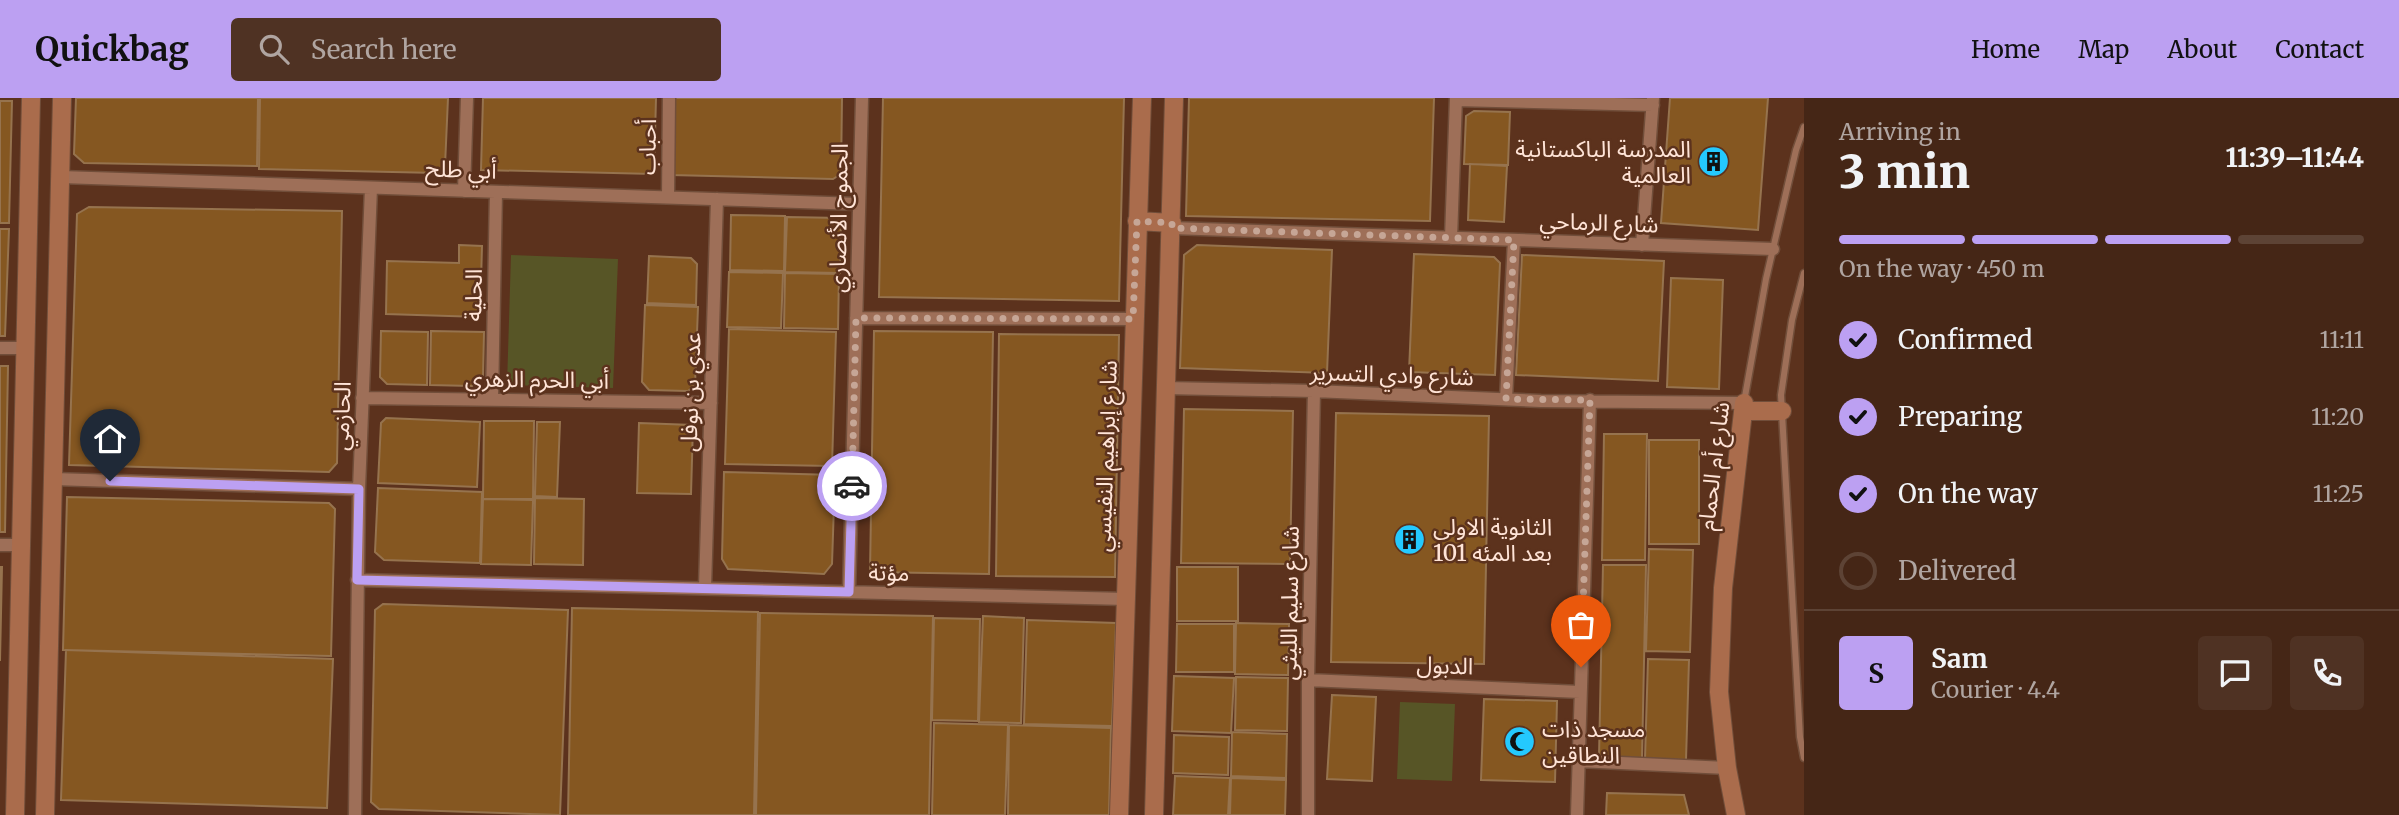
<!DOCTYPE html>
<html lang="en">
<head>
<meta charset="utf-8">
<style>
  body { margin:0; font-family:Merriweather,"Noto Sans Arabic",serif; background:#4f3223; color:#f1f3f6; height:100vh; display:flex; flex-direction:column; font-size:26px; white-space:nowrap }
  * { box-sizing:border-box; margin:0 }
  p { font-size:23px; color:#b0a5a1 }
  .icon { flex:none; width:38px; height:38px; fill:none; stroke:currentColor; stroke-width:2; stroke-linecap:round; stroke-linejoin:round }
  .map { position:relative; flex:1; overflow:hidden }
  .details { display:flex; flex-direction:column; background:#452616; width:595px }
  .details>* { flex:none }
  .pin { position:absolute; display:grid; place-items:center; width:60px; height:60px; color:#fff; margin:-72px -30px; border-radius:50% 50% 50% 0; rotate:-45deg; box-shadow:0 0 7px #0007 }
  .pin .icon { rotate:45deg }
  .courier { position:absolute; display:grid; place-items:center; width:70px; height:70px; margin:-35px; border:5px solid #bca0f2; border-radius:50%; background:#fff; color:#222; box-shadow:0 2px 9px #0007 }
  .summary em { font-style:normal; font-weight:800 }
  .summary div { display:flex; flex-direction:column-reverse }
  .summary { display:flex; align-items:center; justify-content:space-between; height:119px; padding:0 35px }
  h1 { font-size:46px; font-weight:800; line-height:52px }
  .bar { display:grid; grid-template-columns:repeat(4,1fr); gap:10px 7px; align-content:center; height:84px; padding:0 35px }
  .bar i { height:9px; border-radius:5px; background:#5d4335 }
  .bar .on { background:#bca0f2 }
  .bar p { grid-column:span 4 }
  .line { display:flex; align-items:center; gap:18px; padding:0 35px; border-top:2px solid #5d4335 }
  .line div { flex:1 }
  .round { display:grid; place-items:center; flex:none; width:74px; height:74px; border-radius:7px; background:#4f3223 }
  ol { padding:0 35px; list-style:none }
  li { display:flex; align-items:center; gap:21px; height:77px }
  li p { margin-inline-start:auto }
  li .icon { padding:7px; border-radius:50%; background:#bca0f2; color:#111; stroke-width:4 }
  li:last-child { color:#b0a5a1 }
  li i { width:38px; height:38px; border:4px solid #5d4335; border-radius:50% }
  header { display:flex; align-items:center; gap:42px; box-sizing:border-box; height:98px; padding:0 35px; background:#bca0f2; color:#111 }
  header strong { font-size:33px }
  nav { display:flex; gap:38px; margin-inline-start:auto; font-size:24px }
  .search { width:490px; height:63px; background:#4f3223; display:flex; align-items:center; gap:18px; box-sizing:border-box; padding:0 24px; border-radius:7px; color:#b0a5a1; font-size:26px }
  main { display:flex; flex:1; min-height:0 }
  .map>svg:first-child { display:block }
</style>
</head>
<body>
<header>
<strong>Quickbag</strong>
<div class="search"><svg class="icon" aria-label="search" viewBox="0 0 24 24"><circle cx="10" cy="10" r="6"/><path d="M15 15l6 6"/></svg>Search here</div>
<nav><a>Home</a><a>Map</a><a>About</a><a>Contact</a></nav>
</header>
<main>
<div class="map">
<svg width="1804" height="717" viewBox="0 0 1804 717">
  <rect width="100%" height="100%" fill="#5c321d"/>
  <path fill="#575526" d="M511,157L618,161L613,290L507,287Z
    M1400,604L1455,606L1452,683L1397,681Z"/>
  <path fill="#855721" stroke="#96734e" stroke-width="2" d="M76,0H258L257,68L84,65L74,56Z
    M260,0H448L445,68L437,75L259,71Z
    M483,0H656L654,76L481,72Z
    M673,0H842L841,76L833,81L671,77Z
    M883,0H1124L1119,203L879,199Z
    M1189,0H1434L1430,123L1186,118Z
    M1670,0H1768L1758,132L1661,125Z
    M0,3H12L9,125H0Z
    M1474,13L1510,14L1508,67L1464,66L1466,18Z
    M1470,66L1507,68L1504,124L1468,122Z
    M89,109L342,113L337,365L329,374L69,367L77,116Z
    M731,117L785,118L784,173L730,172Z
    M787,119L841,120L840,175L785,174Z
    M0,131H9L5,238H0Z
    M459,147L482,148L480,219L386,216L387,163L459,165Z
    M1197,147L1332,152L1327,275L1180,270L1184,157Z
    M1414,156L1494,159L1500,165L1495,277L1409,274Z
    M1522,157L1664,163L1658,283L1516,277Z
    M649,158L691,160L697,166L696,207L647,205Z
    M729,174L783,175L781,230L727,229Z
    M785,175L839,176L838,231L784,230Z
    M1671,180L1723,182L1719,291L1667,289Z
    M645,207L698,209L695,287L688,293L649,292L642,284Z
    M729,231L836,234L832,368L725,366Z
    M381,233L428,234L427,287L387,286L380,279Z
    M431,233L484,234L483,279L472,288L430,287Z
    M874,233L993,234L989,476L870,474Z
    M999,236L1119,237L1115,479L996,478Z
    M0,268H8L5,434H0Z
    M1184,311L1293,313L1290,466L1181,465Z
    M1336,315L1489,318L1484,566L1331,564Z
    M386,320L480,324L477,389L378,385L381,325Z
    M484,323H534L533,401H483Z
    M537,324H560L557,399L535,398Z
    M639,325L693,327L691,396L637,395Z
    M1604,336H1647L1645,462H1602Z
    M1649,342H1699V446H1649Z
    M724,374L835,377L832,466L824,476L728,471L722,461Z
    M378,390L482,394L480,465L384,462L375,454Z
    M67,399L329,405L335,411L331,558L63,552Z
    M535,400L584,401L583,467L534,466Z
    M483,401L533,402L531,467L481,466Z
    M1649,451L1693,452L1690,554L1646,553Z
    M1603,467H1646L1642,660L1599,659Z
    M0,469H2L0,563Z
    M1177,469H1238V523H1177Z
    M383,506L568,512L560,717L379,711L371,704L375,512Z
    M572,510L758,514L754,717H568Z
    M760,515L933,518L929,717H756Z
    M983,518L1024,520L1021,625L979,624Z
    M934,520L980,521L978,623L932,622Z
    M1027,522L1116,525L1112,628L1024,626Z
    M1236,525L1289,526L1288,577L1235,576Z
    M1177,526H1234V574H1176Z
    M66,552L333,561L327,710L61,702Z
    M1648,561L1689,562L1686,662L1645,661Z
    M1174,578L1234,580L1231,635L1172,633Z
    M1236,579L1288,580L1287,633L1235,632Z
    M1332,597L1376,599L1372,683L1327,681Z
    M1484,601L1557,603L1555,684L1481,682Z
    M934,625L1008,627L1005,717H932Z
    M1009,627L1111,630L1109,717H1008Z
    M1232,634L1287,636L1286,680L1231,678Z
    M1174,637L1229,639L1228,677L1173,675Z
    M1175,678L1230,680L1228,717H1173Z
    M1231,680L1286,682L1285,717H1230Z
    M1607,695L1684,697L1689,717H1606Z"/>
  <g fill="none" stroke-linecap="round" stroke-linejoin="round">
    <defs>
      <path id="lane" d="M1804,175L1792,222L1781,297L1800,639L1804,660
        M1744,304L1766,181L1796,52L1804,29"/>
      <path id="street" d="M1456,2L1653,7
        M61,79L859,106
        M464,93L467,0
        M668,99L669,0
        M1172,130L1773,151
        M1451,140L1456,0
        M1642,147L1653,0
        M856,220L1133,221
        M0,250H27
        M1165,290L1314,293L1541,303L1744,305
        M362,300L711,305
        M492,301L496,94
        M1506,301L1514,142
        M54,381L359,391
        M0,447H21
        M357,482L1126,501
        M705,489L717,101
        M849,494L862,0
        M1308,582L1580,594
        M1578,663L1727,670
        M355,717L359,391L371,90
        M1308,717V582L1314,293
        M1577,717L1590,302"/>
      <path id="secondary" d="M1137,123L1172,125
        M1743,313H1782
        M15,717L31,0
        M45,717L62,0
        M1119,717L1142,0
        M1154,717L1174,0
        M1736,717L1727,670L1719,594L1723,490L1744,305"/>
    </defs>
    <use href="#lane" stroke="#714e3a" stroke-width="9"/>
    <use href="#street" stroke="#714e3a" stroke-width="15"/>
    <use href="#secondary" stroke="#714e3a" stroke-width="20"/>
    <use href="#lane" stroke="#9e6f58" stroke-width="6"/>
    <use href="#street" stroke="#9e6f58" stroke-width="12"/>
    <use href="#secondary" stroke="#aa6c4c" stroke-width="18"/>
  </g>
  <g fill="none" stroke-linecap="round" stroke-linejoin="round">
    <path stroke="#c6a696" stroke-width="7" stroke-dasharray="0 12.6" d="M852,388L856,220L1133,221L1137,123L1172,125V130L1514,142L1506,301L1590,302L1581,569"/>
    <path stroke="#bca0f2" stroke-width="9" d="M110,383L359,391L357,482L849,494L852,388"/>
  </g>
  <defs>
    <symbol id="building-disc" viewBox="-11 -11 22 22"><circle r="9.5" fill="#24c9fe" stroke="#5c321d"/><path d="M-4-6H4V6H1V3H-1V6H-4ZM-2.5-4.3h1.7v1.8h-1.7ZM.8-4.3h1.7v1.8H.8ZM-2.5-1h1.7V.8h-1.7ZM.8-1h1.7V.8H.8Z" fill="#111"/></symbol>
    <symbol id="mosque-disc" viewBox="-11 -11 22 22"><circle r="9.5" fill="#24c9fe" stroke="#5c321d"/><path d="M3.5-4.9A6 6 0 1 0 3.5 4.9A5 5 0 1 1 3.5-4.9Z" fill="#111"/></symbol>
  </defs>
  <g fill-rule="evenodd">
    <use href="#building-disc" x="1696" y="46" width="35" height="35"/>
    <use href="#building-disc" x="1392" y="424" width="35" height="35"/>
    <use href="#mosque-disc" x="1502" y="626" width="35" height="35"/>
  </g>
  <g text-anchor="middle" dominant-baseline="central" stroke-width="5" stroke-linejoin="round" paint-order="stroke">
    <g font-size="23" fill="#ffe4d7" stroke="#5c321d">
      <text transform="translate(647 49) rotate(-89)">أحباب</text>
      <text transform="translate(461 71) rotate(2)">أبي طلح</text>
      <text transform="translate(838 120) rotate(-89)">الجموح الأنصاري</text>
      <text transform="translate(1599 124) rotate(2)">شارع الرماحي</text>
      <text transform="translate(473 197) rotate(-89)">الحلية</text>
      <text transform="translate(1392 276) rotate(2)">شارع وادي التسرير</text>
      <text transform="translate(537 281) rotate(1)">أبي الحرم الزهري</text>
      <text transform="translate(690 294) rotate(-88)">عدي بن نوفل</text>
      <text transform="translate(341 318) rotate(-88)">الحازمي</text>
      <text transform="translate(1105 358) rotate(-88)">شارع إبراهيم النفيسي</text>
      <text transform="translate(1713 368) rotate(-83)">شارع أم الحمام</text>
      <text transform="translate(889 474) rotate(1)">مؤتة</text>
      <text transform="translate(1289 505) rotate(-89)">شارع سليم الليثي</text>
      <text transform="translate(1445 567) rotate(2)">الدبول</text>
    </g>
    <g font-size="23" fill="#ffe4d7" stroke="#5c321d" text-anchor="start">
      <text x="1691" y="50" text-anchor="end">المدرسة الباكستانية<tspan x="1691" dy="26">العالمية</tspan></text>
      <text x="1433" y="428">الثانوية الاولى<tspan x="1433" dy="26">بعد المئه 101</tspan></text>
      <text x="1542" y="630">مسجد ذات<tspan x="1542" dy="26">النطاقين</tspan></text>
    </g>
  </g>
</svg>
<div class="pin" style="left:1581px;top:569px;background:#ea580c"><svg class="icon" aria-label="bag" viewBox="0 0 24 24"><path d="M5 8h14l-1 12H6zM9 8a3 3 0 0 1 6 0"/></svg></div>
<div class="pin" style="left:110px;top:383px;background:#1f2937"><svg class="icon" aria-label="home" viewBox="0 0 24 24"><path d="M3 11l9-7 9 7M6 9v11h12V9"/></svg></div>
<div class="courier" style="left:852px;top:388px"><svg class="icon" aria-label="car" viewBox="0 0 24 24"><path d="M5 17H2v-5l4-1 3-4h7l3 4 3 1v5h-3M9 17h6M6 11h13"/><circle cx="7" cy="17" r="2"/><circle cx="17" cy="17" r="2"/></svg></div>
</div>
<section class="details">
<div class="summary"><div><h1>3 min</h1><p>Arriving in</p></div><em>11:39–11:44</em></div>
<div class="bar"><i class="on"></i><i class="on"></i><i class="on"></i><i></i><p>On the way · 450 m</p></div>
<ol>
<li><svg class="icon" aria-label="check" viewBox="0 0 24 24"><path d="M5 12l5 5 9-10"/></svg>Confirmed<p>11:11</p></li>
<li><svg class="icon" aria-label="check" viewBox="0 0 24 24"><path d="M5 12l5 5 9-10"/></svg>Preparing<p>11:20</p></li>
<li><svg class="icon" aria-label="check" viewBox="0 0 24 24"><path d="M5 12l5 5 9-10"/></svg>On the way<p>11:25</p></li>
<li><i></i>Delivered</li>
</ol>
<div class="line" style="height:126px"><b class="round" style="background:#bca0f2;color:#111">S</b><div><b>Sam</b><p>Courier · 4.4</p></div><a class="round"><svg class="icon" aria-label="chat" viewBox="0 0 24 24"><path d="M4 5h16v11H9l-5 4z"/></svg></a><a class="round"><svg class="icon" aria-label="phone" viewBox="0 0 24 24"><path d="M5 4h4l2 5-3 2q2 4 5 5l2-3 5 2v4C11 20 4 13 5 4z"/></svg></a></div>
</section>
</main>
</body>
</html>
